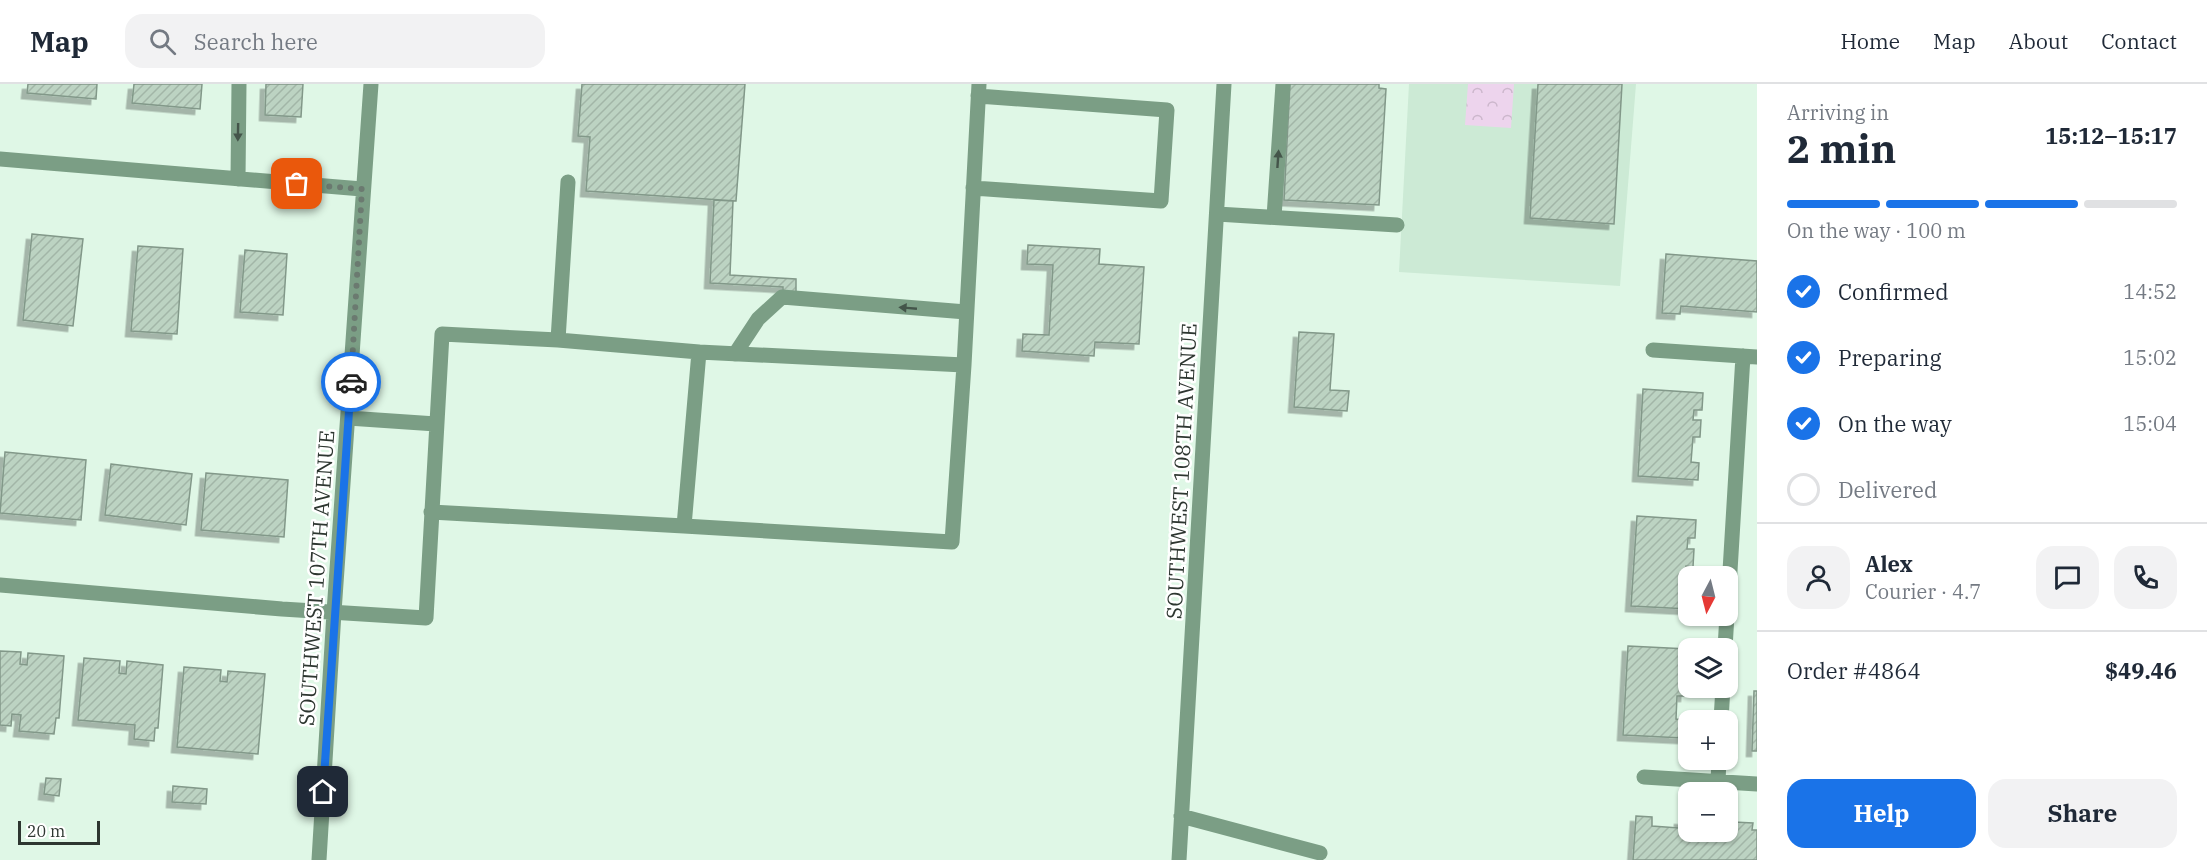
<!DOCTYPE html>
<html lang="en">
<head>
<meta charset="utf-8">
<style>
  body { margin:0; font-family:"IBM Plex Serif",serif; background:#f2f2f3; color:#1f2937; height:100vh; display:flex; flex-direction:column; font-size:22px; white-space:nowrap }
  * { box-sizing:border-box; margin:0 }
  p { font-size:20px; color:#747a83 }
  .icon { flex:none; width:33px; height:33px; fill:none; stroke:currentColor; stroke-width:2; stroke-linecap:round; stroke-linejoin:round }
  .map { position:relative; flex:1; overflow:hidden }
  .panel { display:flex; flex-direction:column; background:#fff; width:450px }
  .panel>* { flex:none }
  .needle { width:39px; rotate:187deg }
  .controls { position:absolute; left:1678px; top:482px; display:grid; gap:12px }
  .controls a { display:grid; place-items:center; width:60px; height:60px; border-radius:12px; background:#fff; box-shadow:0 2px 4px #0004; font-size:30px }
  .scale { position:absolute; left:18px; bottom:15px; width:82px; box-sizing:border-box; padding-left:6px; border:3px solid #2d3630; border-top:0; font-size:16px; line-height:21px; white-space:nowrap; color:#2d3630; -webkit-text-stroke:4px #fff; paint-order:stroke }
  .pin { position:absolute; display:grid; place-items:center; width:51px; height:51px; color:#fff; margin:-26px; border-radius:12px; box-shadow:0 3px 9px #0006 }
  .courier { position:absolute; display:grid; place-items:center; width:60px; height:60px; margin:-30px; border:4px solid #1a73e8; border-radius:50%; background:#fff; color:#222; box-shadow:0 2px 8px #0007 }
  .summary em { font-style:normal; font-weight:700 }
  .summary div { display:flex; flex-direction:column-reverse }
  .summary { display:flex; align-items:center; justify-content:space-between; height:102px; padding:0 30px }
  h1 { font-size:39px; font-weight:700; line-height:45px }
  .bar { display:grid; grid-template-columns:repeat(4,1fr); gap:9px 6px; align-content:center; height:72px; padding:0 30px }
  .bar i { height:8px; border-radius:4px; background:#e0e1e3 }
  .bar .on { background:#1a73e8 }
  .bar p { grid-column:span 4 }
  .line { display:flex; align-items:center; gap:15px; padding:0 30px; border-top:2px solid #e0e1e3 }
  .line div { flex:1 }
  .round { display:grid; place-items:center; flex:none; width:63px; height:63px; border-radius:18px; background:#f2f2f3 }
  ol { padding:0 30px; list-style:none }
  li { display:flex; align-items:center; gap:18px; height:66px }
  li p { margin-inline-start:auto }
  li .icon { padding:6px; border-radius:50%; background:#1a73e8; color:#fff; stroke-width:4 }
  li:last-child { color:#747a83 }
  li i { width:33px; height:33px; border:3px solid #e0e1e3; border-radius:50% }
  .primary-button { display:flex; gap:12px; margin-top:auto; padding:12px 30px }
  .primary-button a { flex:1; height:69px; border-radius:18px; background:#1a73e8; color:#fff; font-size:24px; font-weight:700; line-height:69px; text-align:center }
  .primary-button a+a { background:#f2f2f3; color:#1f2937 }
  header { display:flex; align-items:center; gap:36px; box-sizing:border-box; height:84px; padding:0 30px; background:#fff; border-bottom:2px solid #e0e1e3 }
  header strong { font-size:28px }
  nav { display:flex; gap:33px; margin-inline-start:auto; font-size:21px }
  .search { width:420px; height:54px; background:#f2f2f3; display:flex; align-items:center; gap:15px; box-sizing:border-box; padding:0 21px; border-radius:18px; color:#747a83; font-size:22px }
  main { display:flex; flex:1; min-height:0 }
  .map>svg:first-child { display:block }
</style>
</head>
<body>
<header>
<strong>Map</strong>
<div class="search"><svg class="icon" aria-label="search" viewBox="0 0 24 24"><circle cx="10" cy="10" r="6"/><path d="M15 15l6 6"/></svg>Search here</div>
<nav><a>Home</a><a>Map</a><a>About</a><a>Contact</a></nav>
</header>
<main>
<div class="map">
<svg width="1757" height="776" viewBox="0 0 1757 776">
  <defs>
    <pattern id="forest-crowns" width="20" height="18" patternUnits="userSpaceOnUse" patternTransform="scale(1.5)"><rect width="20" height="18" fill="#edd4ed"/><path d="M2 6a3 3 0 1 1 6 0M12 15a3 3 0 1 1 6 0" fill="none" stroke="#ccb7cc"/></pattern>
    <pattern id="building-hatch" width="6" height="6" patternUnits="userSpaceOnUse" patternTransform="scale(1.5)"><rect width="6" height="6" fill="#bcd3c2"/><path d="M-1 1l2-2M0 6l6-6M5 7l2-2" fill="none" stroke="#a2b6a7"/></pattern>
    <filter id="shadow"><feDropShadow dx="-5.5" dy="5.5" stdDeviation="0" flood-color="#0004"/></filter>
  </defs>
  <rect width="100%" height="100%" fill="#dff7e6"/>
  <path fill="#ccead5" d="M1409,0H1636L1620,202L1399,188Z"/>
  <path fill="url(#forest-crowns)" d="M1468,0H1514L1511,44L1465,41Z"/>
  <path fill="url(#building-hatch)" stroke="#829889" stroke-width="1.5" filter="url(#shadow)" d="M28,0H97L96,15L27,9Z
    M134,0H202L200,25L132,19Z
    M266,0H303L301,33L265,31Z
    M582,0H745L736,117L586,107L590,53L578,52Z
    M1290,0H1379V4L1386,5L1379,121L1284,116Z
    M1538,0H1622L1614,140L1530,134Z
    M714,116L733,117L730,191L796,195V213L783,212V203L710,199Z
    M32,150L83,155L73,242L23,236Z
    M1028,161L1100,165L1099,180L1144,183L1139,260L1095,258L1094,272L1022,267L1023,250L1049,251L1053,181L1027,180Z
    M138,162L183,165L177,250L131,247Z
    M245,166L287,170L283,231L240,228Z
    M1666,170L1757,177V228L1681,222L1680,230L1662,229Z
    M1299,248L1334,250L1330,306L1349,307L1347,327L1294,323Z
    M1643,305L1703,309L1702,326H1694L1693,336H1701L1700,353H1693L1691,378L1699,379L1698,396L1638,392Z
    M5,368L86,376L81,436L0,429Z
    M111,380L192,390L186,441L105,431Z
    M206,389L288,396L284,453L201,446Z
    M1637,432L1696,436L1695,454H1688L1687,465H1694L1693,483L1686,482L1685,507H1689V525L1631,522Z
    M1628,562L1688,565L1687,583H1679V594L1687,595L1686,612H1677L1676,635L1684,636L1683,654L1623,651Z
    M0,567L21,568L20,580L27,581L28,569L64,572L59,634H56L54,650L19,647L21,631L12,630L11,642L0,641Z
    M84,574L120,577L119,589L126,590L127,577L163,581L158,644H155L154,657L134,655L135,641L78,636Z
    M184,583L221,586L220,597L227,598L228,587L265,590L258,670L177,663Z
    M1754,607H1757V667H1752Z
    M46,694L61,695L59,712L44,710Z
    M173,702L207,705L206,720L172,718Z
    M1636,732L1652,733V742L1679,744L1680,735L1689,736V747H1728L1733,746L1734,738L1753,739L1752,746H1757V776H1633Z"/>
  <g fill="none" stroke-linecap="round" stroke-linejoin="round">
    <path stroke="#7b9e85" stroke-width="15" d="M0,75L362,105
      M238,95L239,0
      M973,104L1161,117L1167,26L978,12
      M1217,130L1397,141
      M1274,133L1283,0
      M558,256L568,98
      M1653,266L1757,273
      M735,270L758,235L782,213L966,228
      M964,281L699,268L684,442L952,458L964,281L979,0
      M348,334L436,340
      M431,428L684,442
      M0,501L282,525L426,534L442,250L558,256L699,268
      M1728,520L1743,272
      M1725,564L1727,531
      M1721,636L1723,603
      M1644,693L1757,700
      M1718,698L1719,675
      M1181,732L1320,769
      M319,776L334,528L371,0
      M1179,776L1224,0"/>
  </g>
  <defs><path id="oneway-solid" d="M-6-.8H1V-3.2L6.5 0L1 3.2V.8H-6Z" transform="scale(1.5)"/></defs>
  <g fill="#44554a">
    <use href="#oneway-solid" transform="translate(238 48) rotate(91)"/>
    <use href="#oneway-solid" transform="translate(1278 75) rotate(-86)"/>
    <use href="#oneway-solid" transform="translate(908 224) rotate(-175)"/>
  </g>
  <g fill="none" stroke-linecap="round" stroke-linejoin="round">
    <path stroke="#6b7a70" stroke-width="6" stroke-dasharray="0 10.8" d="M297,100L362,105L351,298"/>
    <path stroke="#1a73e8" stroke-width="8" d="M323,708L351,298"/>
  </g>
  <g text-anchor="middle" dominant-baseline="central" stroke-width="5" stroke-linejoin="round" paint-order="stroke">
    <g font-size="21" fill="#2d3630" stroke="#fff">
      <text transform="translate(1181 387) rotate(-87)">SOUTHWEST 108TH AVENUE</text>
      <text transform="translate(316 494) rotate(-86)">SOUTHWEST 107TH AVENUE</text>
    </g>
  </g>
</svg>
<div class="controls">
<a><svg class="needle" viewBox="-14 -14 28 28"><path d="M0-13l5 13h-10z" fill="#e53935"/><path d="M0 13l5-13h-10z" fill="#747a83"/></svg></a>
<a><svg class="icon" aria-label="layers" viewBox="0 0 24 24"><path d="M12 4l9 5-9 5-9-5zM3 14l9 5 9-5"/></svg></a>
<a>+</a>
<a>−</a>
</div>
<div class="scale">20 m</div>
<div class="pin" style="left:297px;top:100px;background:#ea580c"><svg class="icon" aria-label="bag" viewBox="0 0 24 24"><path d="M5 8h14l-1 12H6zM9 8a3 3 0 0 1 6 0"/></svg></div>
<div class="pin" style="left:323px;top:708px;background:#1f2937"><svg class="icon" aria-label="home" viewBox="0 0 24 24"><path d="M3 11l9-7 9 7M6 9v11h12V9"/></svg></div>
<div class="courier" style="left:351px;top:298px"><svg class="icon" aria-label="car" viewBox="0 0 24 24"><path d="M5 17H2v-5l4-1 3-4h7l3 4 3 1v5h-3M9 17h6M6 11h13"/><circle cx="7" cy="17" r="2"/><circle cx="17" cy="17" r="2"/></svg></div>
</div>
<section class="panel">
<div class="summary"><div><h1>2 min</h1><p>Arriving in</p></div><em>15:12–15:17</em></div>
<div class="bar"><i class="on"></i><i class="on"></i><i class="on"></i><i></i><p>On the way · 100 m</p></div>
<ol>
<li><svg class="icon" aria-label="check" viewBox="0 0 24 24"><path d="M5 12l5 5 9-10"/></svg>Confirmed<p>14:52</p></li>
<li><svg class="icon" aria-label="check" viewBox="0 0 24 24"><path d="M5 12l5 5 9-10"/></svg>Preparing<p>15:02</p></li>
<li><svg class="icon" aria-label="check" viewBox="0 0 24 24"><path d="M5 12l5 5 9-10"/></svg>On the way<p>15:04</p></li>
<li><i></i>Delivered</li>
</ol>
<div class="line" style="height:108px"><a class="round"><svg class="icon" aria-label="person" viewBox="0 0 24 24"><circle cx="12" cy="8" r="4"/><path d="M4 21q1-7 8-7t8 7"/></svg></a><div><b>Alex</b><p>Courier · 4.7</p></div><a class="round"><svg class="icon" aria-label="chat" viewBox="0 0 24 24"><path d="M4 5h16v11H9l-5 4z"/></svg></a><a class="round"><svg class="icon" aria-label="phone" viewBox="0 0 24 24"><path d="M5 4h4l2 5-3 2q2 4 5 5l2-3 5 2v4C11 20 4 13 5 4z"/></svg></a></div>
<div class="line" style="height:78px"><div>Order #4864</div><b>$49.46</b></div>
<div class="primary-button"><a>Help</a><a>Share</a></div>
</section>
</main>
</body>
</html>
